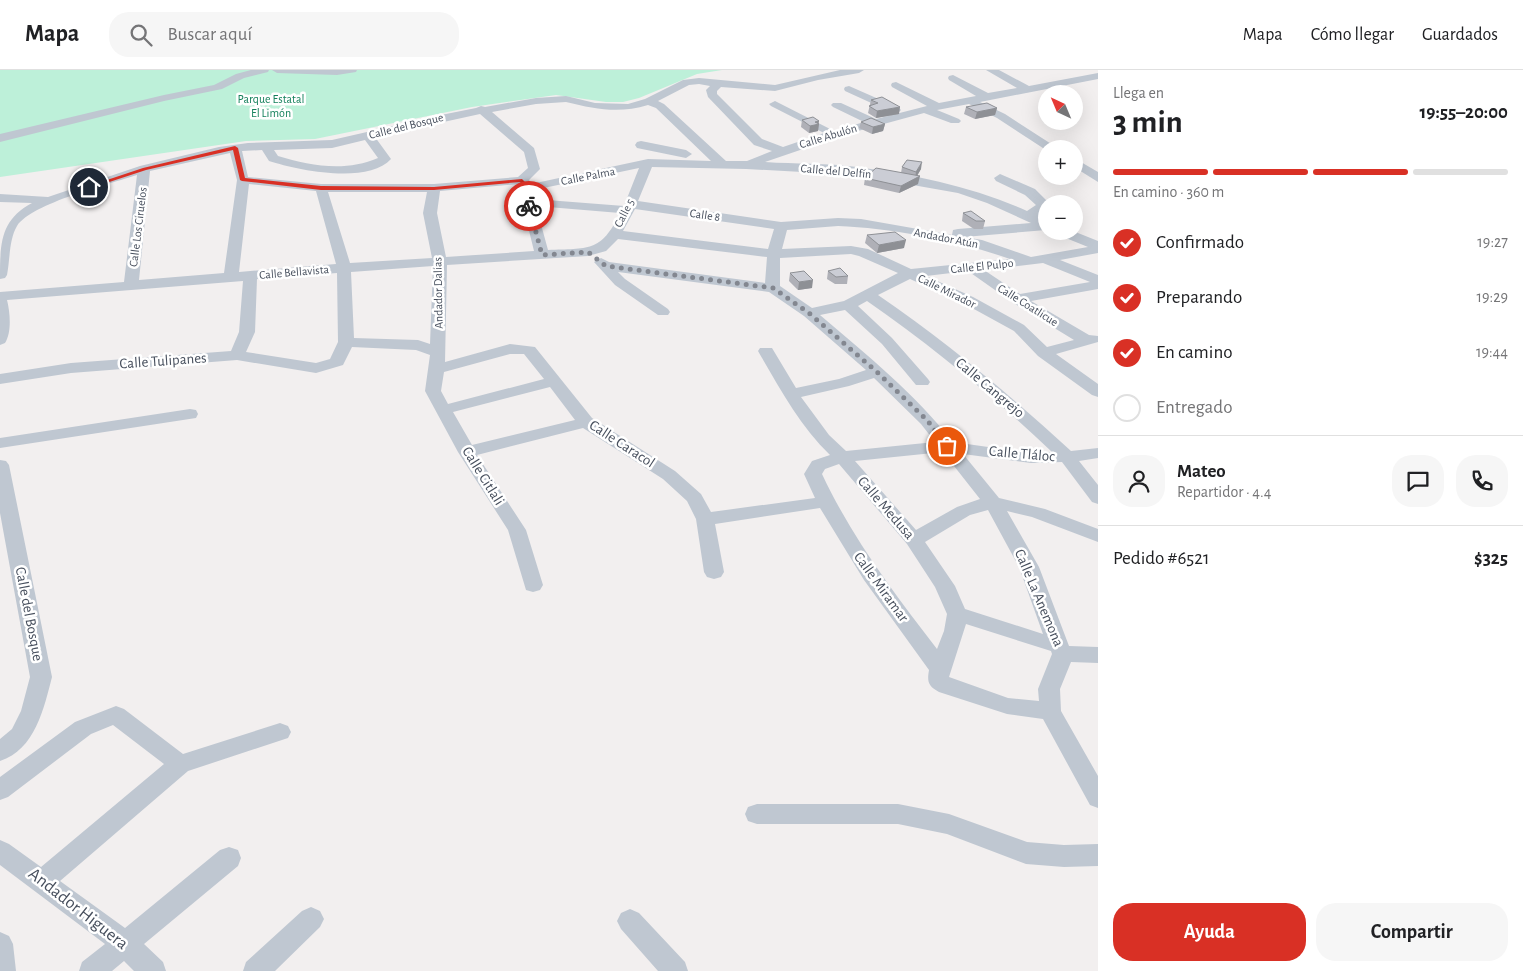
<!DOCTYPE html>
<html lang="es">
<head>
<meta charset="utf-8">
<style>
  body { margin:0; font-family:"Alegreya Sans",sans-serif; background:#f6f6f6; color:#202124; height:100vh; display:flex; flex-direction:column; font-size:19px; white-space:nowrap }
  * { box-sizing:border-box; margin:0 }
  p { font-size:16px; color:#757577 }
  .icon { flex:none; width:28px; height:28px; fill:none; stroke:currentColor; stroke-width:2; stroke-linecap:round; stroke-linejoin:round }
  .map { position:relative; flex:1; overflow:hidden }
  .panel { display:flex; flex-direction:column; background:#fff; width:425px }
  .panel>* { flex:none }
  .needle { width:32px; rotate:316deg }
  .controls { position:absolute; left:1038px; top:15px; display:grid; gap:10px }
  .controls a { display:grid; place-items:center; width:45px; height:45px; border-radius:50%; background:#fff; box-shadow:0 5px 20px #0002; font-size:25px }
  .pin { position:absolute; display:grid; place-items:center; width:42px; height:42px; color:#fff; margin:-21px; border:2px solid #fff; border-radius:50%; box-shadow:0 1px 5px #0007 }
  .courier { position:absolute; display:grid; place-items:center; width:50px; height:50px; margin:-25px; border:4px solid #d93025; border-radius:50%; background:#fff; color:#222; box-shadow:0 1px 6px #0007 }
  .head em { font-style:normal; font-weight:600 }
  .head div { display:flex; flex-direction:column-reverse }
  .head { display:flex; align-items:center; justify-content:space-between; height:85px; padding:0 15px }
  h1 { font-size:32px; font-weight:600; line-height:38px }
  .bar { display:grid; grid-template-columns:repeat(4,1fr); gap:8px 5px; align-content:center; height:60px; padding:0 15px }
  .bar i { height:6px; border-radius:4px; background:#e0e0e0 }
  .bar .current { background:#d93025 }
  .bar p { grid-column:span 4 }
  .line { display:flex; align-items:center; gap:12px; padding:0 15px; border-top:1px solid #e0e0e0 }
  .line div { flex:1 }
  .round { display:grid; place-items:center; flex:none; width:52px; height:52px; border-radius:20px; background:#f6f6f6 }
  ol { padding:0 15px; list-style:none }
  li { display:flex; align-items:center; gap:15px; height:55px }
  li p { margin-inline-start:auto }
  li .icon { padding:5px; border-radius:50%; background:#d93025; color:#fff; stroke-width:4 }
  li:last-child { color:#757577 }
  li i { width:28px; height:28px; border:2px solid #e0e0e0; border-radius:50% }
  .button { display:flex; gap:10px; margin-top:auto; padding:10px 15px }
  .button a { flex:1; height:58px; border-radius:20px; background:#d93025; color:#fff; font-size:20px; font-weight:600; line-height:58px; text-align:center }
  .button a+a { background:#f6f6f6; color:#202124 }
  header { display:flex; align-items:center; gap:30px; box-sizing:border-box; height:70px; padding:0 25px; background:#fff; border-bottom:1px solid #e0e0e0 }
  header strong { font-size:24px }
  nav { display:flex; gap:28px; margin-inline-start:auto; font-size:18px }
  .search { width:350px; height:45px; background:#f6f6f6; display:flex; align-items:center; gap:12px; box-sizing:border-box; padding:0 18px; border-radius:20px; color:#757577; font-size:19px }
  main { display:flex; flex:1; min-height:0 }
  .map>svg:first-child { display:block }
</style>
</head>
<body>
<header>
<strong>Mapa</strong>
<div class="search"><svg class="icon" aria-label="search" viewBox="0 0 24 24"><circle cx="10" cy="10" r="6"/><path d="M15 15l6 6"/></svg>Buscar aquí</div>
<nav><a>Mapa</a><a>Cómo llegar</a><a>Guardados</a></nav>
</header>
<main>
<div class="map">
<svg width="1098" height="901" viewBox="0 0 1098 901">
  <rect width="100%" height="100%" fill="#f2efef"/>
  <path fill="#bdf0d9" d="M0,0H722L697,4L639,28L623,32H606L556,25L472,37L315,69L246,71L0,107Z"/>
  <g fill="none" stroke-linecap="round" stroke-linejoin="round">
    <path fill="#bfc7d1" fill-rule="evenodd" d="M251,0H269L268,2L244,8L222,19L164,31L0,72V64L164,25L214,15L236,4Z
      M272,0H357L356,2L337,5L277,3Z
      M840,0H864L859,3L818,10L775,21L721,17L717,21V24L762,69L783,77L824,63L771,36L769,34L775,31L834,61L864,52L833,37L831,35L833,33H841L876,49L927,36L892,17L891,15L892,13L896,12L939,33L976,26L949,10L948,8L949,6L953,5L988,23L1017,18L986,0H999L1029,16L1098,3V9L980,32L1005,44L1059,79L1046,80L997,48L969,34L937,40L959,49L961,51L959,53H951L924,43L847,64L765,92C795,94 827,93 857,97C915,105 974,117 1027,141L1036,135L1025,125L996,111L994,108L1000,104L1035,119L1049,133L1046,134V140L1038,146L1046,150V160L964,167L982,170L1031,187L1088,177L1056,164L1054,161H1073L1098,171V183L1060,190L1098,205V219L1031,231L1089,265L1098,266V272L1056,284L1098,314V327L1092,325L1038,286L1014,261L963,233L910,209L878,225C947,272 1010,325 1071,381L1098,378V388L1079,391L1098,415V434L1092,432L1062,392L1031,393L963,384L999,428L1045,439L1098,459V472L1032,447L1007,441L1039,497L1069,576L1098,577V593L1071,592L1060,619L1061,641L1098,706V738L1090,735L1043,649L1007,644L939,622C928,616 927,612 929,600L864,510L820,438L715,454L724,502L721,507L714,509L707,507L704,502L696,449L687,431L663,409L583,358L477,385L526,460L543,515L540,520L533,522L526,520L508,460L458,382L425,321L430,285L416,280L352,277L343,295L316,303L237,290L71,303L0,314V304L71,293L231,281L239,262L243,211L7,230C10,242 12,262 5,273L0,275V222L124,212L137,105C110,114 32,133 17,156C9,169 10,190 7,205L5,208L0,209C0,174 0,150 32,133L0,132V124L48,127L140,96L219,77L248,73L332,70L441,45L476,38L481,36L485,37L536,28L566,26L595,33L628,34L645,29L683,10L699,8L775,15ZM699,14L710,16L706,20L708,27L754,75L772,81L747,91H726L664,34L658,31L689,15ZM566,32C595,39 619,44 648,35L656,38L711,91L648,89L531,114L529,110L540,99L534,78L492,42L536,34ZM480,44L524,82L528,98L518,107L434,114H321L248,107L242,81L262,80L269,91C297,100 368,115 391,89L375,67ZM365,70L378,88C346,102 310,96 278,86L274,80L332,78ZM230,83L237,110L224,203L139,210L150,101ZM652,97L746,99L856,105L958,123L987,133L1031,153L958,159L953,160L952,165L861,149L838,148L781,152L638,131ZM639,98L624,136L534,129V120ZM249,114L316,121L336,194L239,202ZM519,114L522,118V132L534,181L446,187L437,143L440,121ZM328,122H427L423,143L432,188L350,193ZM536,136L620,143C601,183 588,178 548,180ZM635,139L774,159L768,179L623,161ZM838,156C892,158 959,171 1010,189L911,199L868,179L851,176L782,179L787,160ZM618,169L767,187L765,213L609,192L601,188L594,192L615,215L658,245H668L670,242L668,239L625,209L618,202L769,222L804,246L866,300L839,309L796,318L772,278H760L758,281C779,317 800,356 830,385L812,391L804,404L815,428L711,442L701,424L675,401L592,348L535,277L510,274L445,292L447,195L588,186L606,181ZM851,184L859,186L898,203L844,231L812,238L780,216V188ZM1043,193L1090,212L1020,224L984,200ZM433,196L430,274L418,270L354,268L351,202ZM968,201L1012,232L1074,270L1047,277L1024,255L973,227L926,206ZM337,203L338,272L330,289L316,293L246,282L255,262L257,209ZM867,231C933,277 994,327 1052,382L1031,383L953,372C915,324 867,285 820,245L845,240L882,274L916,315H928L930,312L928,309L892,268L858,236ZM510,284H524L544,309L448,334L441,321L444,302ZM874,308L921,354L935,372L846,381L829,365L801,327L849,316ZM550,317L575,350L472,375L453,342ZM943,382L980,429L957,437L916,460L855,391ZM839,394L907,474L935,517L947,544L944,561L937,579C894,523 852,468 822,404L825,399ZM988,440L1019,497L1043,564L965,539L955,516L925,472L970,445ZM966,554L1051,581L1052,584L1038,619L1039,631L1008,628L949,607Z
      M849,16L899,38L901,40L899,42H891L845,21L844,19L845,17Z
      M641,71L686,80L692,84L686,88L637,78L635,75L637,72Z
      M1074,88L1098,102V112L1074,97Z
      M190,339L196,340L198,344L196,348L0,378V368Z
      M0,390L6,391L9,395L52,607C44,638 35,680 0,691V669L12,659L21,641L30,607L0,443Z
      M116,636L124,639L183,684L280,653L288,656L291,662L288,668L188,701L60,811L125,858L220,780L229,777L238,780L241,788L238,796L144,874L163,892L166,901H134L124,891L112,901H79L82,892L105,874L0,795V770L9,774L41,797L164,694L113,655L91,664L8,727L0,730V707L75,652Z
      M757,734H898L949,744L1027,772L1064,775L1098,774V796L1064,797L1026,794L947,764L898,754H757L748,751L745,744L748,737Z
      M311,837L320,841L324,849L320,857L275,901H243L246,892L302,841Z
      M630,839L639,843L685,892L688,901H658L621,859L617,851L621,843Z
      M0,862L9,866L13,874L16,901H0Z"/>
  </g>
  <path fill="#afb0b7" d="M871,30L899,44L876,48L868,43Z
    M966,37L997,38L995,45L975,49L964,44Z
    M802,50L819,51L818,61L809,63L801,57Z
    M861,52L885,54L883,61L872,64L859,58Z
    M902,97L921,99L917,106L918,114L899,123L864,115L865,108L901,103Z
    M963,143L985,151L983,159H974L962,151Z
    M867,165L904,178L877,183L865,173Z
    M828,201L848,206L847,214H835L827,209Z
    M790,203L812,218L798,220L789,211Z"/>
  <path fill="#8e9095" d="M900,37L899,44L876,48L877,41Z
    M997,38L995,45L975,49L977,42Z
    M819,51L818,54H819L818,61L809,63L810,56L815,52Z
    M885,54L883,61L872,64L873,57Z
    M922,92L921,99L915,109L916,102Z
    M920,106L918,114L899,123L901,116Z
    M906,170L904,178L877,183L879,175Z
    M813,210L812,218L798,220L799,212Z"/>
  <path fill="#cbcdd5" stroke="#8e9095" d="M882,27L900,37L877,41L869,36L878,33L871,30Z
    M987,33L997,38L977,42L966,37Z
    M813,47L819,51L815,52L819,54L810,56L802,50Z
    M871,48L885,54L873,57L861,52Z
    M907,90L922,92L916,102L902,97Z
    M876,98L920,106L901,116L865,108Z
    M971,141L985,151H976L963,143Z
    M895,162L906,170L879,175L867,165Z
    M840,198L848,206L836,207L828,201Z
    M804,201L813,210L799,212L790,203Z"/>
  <path fill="#d93025" d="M235,76L238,78L245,108L321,116L434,117L522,109L531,118L532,136L529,137L526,136L525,118L520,112L434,120H321L242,111L240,110L233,80L146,100L91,118L86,117L143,98Z"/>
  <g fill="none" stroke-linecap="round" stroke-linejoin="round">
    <path stroke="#838790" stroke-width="5" stroke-dasharray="0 9" d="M529,136L542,185L588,182L606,196L773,218L809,243L877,302L927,350L947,376"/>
  </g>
  <g text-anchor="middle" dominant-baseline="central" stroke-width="5" stroke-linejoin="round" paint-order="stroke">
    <g font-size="12" fill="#15815c" stroke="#fff">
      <text x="271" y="29">Parque Estatal<tspan x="271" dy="14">El Limón</tspan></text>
    </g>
    <g font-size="12" fill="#474f5d" stroke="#fff">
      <text transform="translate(406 56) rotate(-14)">Calle del Bosque</text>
      <text transform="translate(828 66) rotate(-17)">Calle Abulón</text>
      <text transform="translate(836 101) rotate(5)">Calle del Delfín</text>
      <text transform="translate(588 106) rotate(-11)">Calle Palma</text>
      <text transform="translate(624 143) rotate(-63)">Calle 5</text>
      <text transform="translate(705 145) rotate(8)">Calle 8</text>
      <text transform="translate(138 157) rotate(-83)">Calle Los Ciruelos</text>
      <text transform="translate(946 168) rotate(11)">Andador Atún</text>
      <text transform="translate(982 196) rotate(-6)">Calle El Pulpo</text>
      <text transform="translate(294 202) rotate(-5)">Calle Bellavista</text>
      <text transform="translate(947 221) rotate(26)">Calle Mirador</text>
      <text transform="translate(438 223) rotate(-91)">Andador Dalias</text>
      <text transform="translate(1028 235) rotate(32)">Calle Coatlicue</text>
    </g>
    <g font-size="15" fill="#474f5d" stroke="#fff">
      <text transform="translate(163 291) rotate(-4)">Calle Tulipanes</text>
      <text transform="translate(990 318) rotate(40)">Calle Cangrejo</text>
      <text transform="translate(622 374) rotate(33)">Calle Caracol</text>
      <text transform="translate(1022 384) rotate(5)">Calle Tláloc</text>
      <text transform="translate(483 406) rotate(58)">Calle Citlali</text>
      <text transform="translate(886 438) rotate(49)">Calle Medusa</text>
      <text transform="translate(881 517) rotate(54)">Calle Miramar</text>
      <text transform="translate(1039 528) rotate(67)">Calle La Anemona</text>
      <text transform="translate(29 544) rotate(79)">Calle del Bosque</text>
    </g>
    <g font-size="18" fill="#474f5d" stroke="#fff">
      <text transform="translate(78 839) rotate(38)">Andador Higuera</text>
    </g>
  </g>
</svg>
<div class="controls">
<a><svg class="needle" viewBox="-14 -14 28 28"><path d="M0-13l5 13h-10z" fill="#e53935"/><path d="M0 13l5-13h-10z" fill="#757577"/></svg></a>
<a>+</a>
<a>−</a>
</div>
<div class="pin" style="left:947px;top:376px;background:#ea580c"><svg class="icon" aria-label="bag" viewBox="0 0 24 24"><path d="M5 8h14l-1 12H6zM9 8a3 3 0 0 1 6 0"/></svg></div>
<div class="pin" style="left:89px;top:117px;background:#1f2937"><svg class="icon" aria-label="home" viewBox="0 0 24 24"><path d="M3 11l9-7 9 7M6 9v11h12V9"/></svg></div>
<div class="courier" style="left:529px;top:136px"><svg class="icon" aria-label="bike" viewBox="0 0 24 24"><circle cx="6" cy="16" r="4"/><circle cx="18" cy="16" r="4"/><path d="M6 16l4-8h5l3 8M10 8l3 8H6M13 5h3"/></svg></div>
</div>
<section class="panel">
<div class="head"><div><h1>3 min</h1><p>Llega en</p></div><em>19:55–20:00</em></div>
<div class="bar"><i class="current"></i><i class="current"></i><i class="current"></i><i></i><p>En camino · 360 m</p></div>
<ol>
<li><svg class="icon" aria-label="check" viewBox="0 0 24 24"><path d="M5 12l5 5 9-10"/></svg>Confirmado<p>19:27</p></li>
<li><svg class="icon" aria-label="check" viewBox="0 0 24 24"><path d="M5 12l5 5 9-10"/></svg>Preparando<p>19:29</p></li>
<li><svg class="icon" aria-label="check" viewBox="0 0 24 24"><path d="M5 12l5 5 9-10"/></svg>En camino<p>19:44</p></li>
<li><i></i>Entregado</li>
</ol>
<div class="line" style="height:90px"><a class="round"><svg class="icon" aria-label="person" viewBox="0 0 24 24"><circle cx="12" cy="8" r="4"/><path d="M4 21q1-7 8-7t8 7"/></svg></a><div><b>Mateo</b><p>Repartidor · 4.4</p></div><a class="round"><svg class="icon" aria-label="chat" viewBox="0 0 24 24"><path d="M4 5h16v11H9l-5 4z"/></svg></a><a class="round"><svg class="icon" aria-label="phone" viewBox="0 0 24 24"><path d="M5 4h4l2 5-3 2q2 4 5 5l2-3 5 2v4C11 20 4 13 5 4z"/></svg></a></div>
<div class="line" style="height:65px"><div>Pedido #6521</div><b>$325</b></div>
<div class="button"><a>Ayuda</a><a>Compartir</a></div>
</section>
</main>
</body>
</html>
